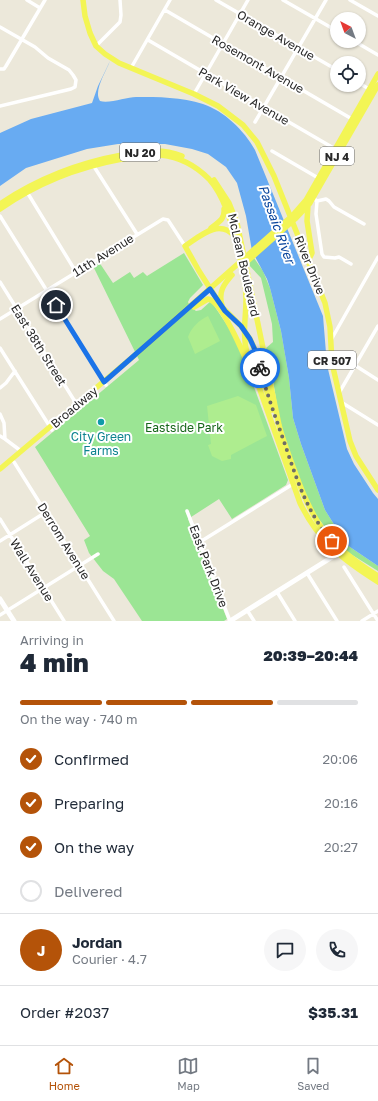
<!DOCTYPE html>
<html lang="en">
<head>
<meta charset="utf-8">
<style>
  body { margin:0; font-family:"Golos Text",sans-serif; background:#f6f6f7; color:#1f2937; height:100vh; display:flex; flex-direction:column; font-size:15px; white-space:nowrap }
  * { box-sizing:border-box; margin:0 }
  p { font-size:13px; color:#747a83 }
  .icon { flex:none; width:22px; height:22px; fill:none; stroke:currentColor; stroke-width:2; stroke-linecap:round; stroke-linejoin:round }
  .map { position:relative; height:621px; overflow:hidden }
  .drawer { display:flex; flex-direction:column; background:#fff; flex:1 }
  .drawer>* { flex:none }
  .needle { width:26px; rotate:319deg }
  .fabs { position:absolute; left:330px; top:12px; display:grid; gap:8px }
  .fabs a { display:grid; place-items:center; width:36px; height:36px; border-radius:50%; background:#fff; box-shadow:0 1px 3px #0004; font-size:20px }
  .pin { position:absolute; display:grid; place-items:center; width:34px; height:34px; color:#fff; margin:-17px; border:2px solid #fff; border-radius:50%; box-shadow:0 1px 4px #0007 }
  .courier { position:absolute; display:grid; place-items:center; width:40px; height:40px; margin:-20px; border:3px solid #1a73e8; border-radius:50%; background:#fff; color:#222; box-shadow:0 1px 5px #0007 }
  .overview em { font-style:normal; font-weight:800 }
  .overview div { display:flex; flex-direction:column-reverse }
  .overview { display:flex; align-items:center; justify-content:space-between; height:68px; padding:0 20px }
  h1 { font-size:26px; font-weight:800; line-height:30px }
  .bar { display:grid; grid-template-columns:repeat(4,1fr); gap:6px 4px; align-content:center; height:48px; padding:0 20px }
  .bar i { height:5px; border-radius:3px; background:#e0e1e3 }
  .bar .on { background:#b45309 }
  .bar p { grid-column:span 4 }
  .line { display:flex; align-items:center; gap:10px; padding:0 20px; border-top:1px solid #e0e1e3 }
  .line div { flex:1 }
  .round { display:grid; place-items:center; flex:none; width:42px; height:42px; border-radius:21px; background:#f6f6f7 }
  ol { padding:0 20px; list-style:none }
  li { display:flex; align-items:center; gap:12px; height:44px }
  li p { margin-inline-start:auto }
  li .icon { padding:4px; border-radius:50%; background:#b45309; color:#fff; stroke-width:4 }
  li:last-child { color:#747a83 }
  li i { width:22px; height:22px; border:2px solid #e0e1e3; border-radius:50% }
  .tab-bar { display:flex; justify-content:space-around; align-items:center; height:56px; border-top:1px solid #e0e1e3; background:#fff; font-size:11px; color:#747a83 }
  .tab-bar a { display:grid; justify-items:center; gap:2px }
  .tab-bar .on { color:#b45309 }
  .map>svg:first-child { display:block }
</style>
</head>
<body>
<div class="map">
<svg width="378" height="621" viewBox="0 0 378 621">
  <rect width="100%" height="100%" fill="#ece8da"/>
  <path fill="#9be594" d="M184,253L203,285L190,298L188,302L190,306L196,311L201,310L211,301L231,331L243,357L288,480L286,485L232,519L219,499L188,519L227,619L224,621H142L114,579L103,571L89,553L84,540L90,536L35,447L139,360L93,266L99,262L113,283L130,272L134,278L143,272L147,276Z
    M254,258L263,271L270,288L281,331L289,378L293,418L301,444L325,510L347,545L378,566V571L349,553L339,544L317,517L308,499L297,474L280,423L272,374L266,348L273,342L272,324L261,278L248,264Z"/>
  <path fill="#aeed8f" d="M208,316L220,341L195,354L188,337C191,328 199,320 208,316Z
    M238,396L256,405L267,436L231,455V459L222,461L212,456L208,445L211,444L207,406Z"/>
  <path fill="#68abf2" d="M110,61C106,72 93,91 100,101C109,104 127,97 136,97C158,97 182,97 203,104C224,111 244,130 255,150L323,316L327,365L347,449L354,464L373,493L378,499V566L347,545L325,510L301,444L293,418L289,378L281,331L270,288L267,279L252,251L246,216L237,183L226,167L208,154L192,149L165,144H118L87,149L26,168L0,186V133L31,119L92,103L98,86Z"/>
  <g fill="none" stroke-linecap="round" stroke-linejoin="round">
    <path stroke="#fff" stroke-width="3.5" d="M27,0L40,8
      M216,0L337,70
      M283,0L337,31
      M350,0L378,16
      M165,10L352,119
      M0,27L35,47L48,58L69,70L73,75L76,80L75,87L71,89L0,106
      M148,40L337,150
      M354,41L378,55
      M96,46L120,22L121,15L120,0
      M131,68L170,0
      M0,69H4L6,66L45,0
      M359,83L369,89
      M194,94L248,0
      M255,122L326,0
      M272,151L320,179
      M93,165L137,234
      M27,192L76,272
      M313,198L317,201L316,214L322,254L324,257L335,258L339,257L351,264
      M317,201L326,199L329,201L334,207L364,224
      M0,216L106,385
      M0,282L79,408
      M0,319L163,219L168,220L185,246
      M331,340L378,257
      M0,348L52,430
      M356,366L378,380
      M0,388L6,383L15,371
      M339,393L378,326
      M341,402L378,425
      M0,414L4,423L5,439L21,451
      M0,436L5,439
      M14,462L114,621
      M187,511L230,621
      M0,519L64,621
      M0,541L46,512
      M200,542L293,484
      M344,567L378,621
      M307,573L337,621
      M277,592L295,621
      M247,610L254,621
      M0,615L98,554
      M362,621L378,611"/>
    <path stroke="#fff" stroke-width="5" d="M0,599L14,621
      M230,621L337,554"/>
    <path stroke="#f3f555" stroke-width="5.5" d="M83,0L85,16L90,33L96,46L105,54L119,63L194,94L218,106L243,125L257,142L274,176L325,303L330,327L332,363L350,441L356,456L378,490
      M214,180L229,203L237,223L279,425C283,441 289,456 295,472C314,526 329,545 378,576
      M0,204C37,179 78,163 122,155C143,151 162,148 182,156
      M0,209C37,183 78,167 122,159C135,157 148,154 161,155C180,157 196,166 209,179C224,196 231,221 236,242C241,260 246,280 246,299C246,318 242,334 247,353L300,503C319,542 343,560 378,582
      M211,228C218,222 225,220 224,209
      M234,236C219,218 199,237 185,246L199,271L222,307L241,326L250,339L256,352L272,410
      M308,261L312,253L307,221L308,205
      M243,265L295,219L310,203L378,85
      M222,305C218,292 224,284 232,275
      M194,307L208,299C221,301 241,348 247,362
      M0,469L135,355L293,215L306,200L378,74"/>
  </g>
  <g fill="none" stroke-linecap="round" stroke-linejoin="round">
    <path stroke="#6d6c67" stroke-width="4" stroke-dasharray="0 7.2" d="M260,368C266,391 274,413 282,436C295,473 305,511 332,541"/>
    <path stroke="#1a73e8" stroke-width="5" d="M56,305L104,382L210,289L225,311L241,326L250,339L256,352L260,368"/>
  </g>
  <circle fill="#0f9aa8" stroke="#fff" stroke-width="1.5" cx="101" cy="422" r="4"/>
  <g text-anchor="middle" dominant-baseline="central" stroke-width="4" stroke-linejoin="round" paint-order="stroke">
    <g fill="#fff" stroke="#696969" stroke-width="1">
      <rect x="120" y="143" width="40" height="18" rx="3"/>
      <rect x="320" y="147" width="34" height="18" rx="3"/>
      <rect x="308" y="351" width="48" height="18" rx="3"/>
    </g>
    <g font-size="11" font-weight="bold" fill="#292929">
      <text x="140" y="152">NJ 20</text>
      <text x="337" y="156">NJ 4</text>
      <text x="332" y="360">CR 507</text>
    </g>
    <g font-size="12" fill="#292929" stroke="#fff">
      <text transform="translate(276 35) rotate(30)">Orange Avenue</text>
      <text transform="translate(258 64) rotate(30)">Rosemont Avenue</text>
      <text transform="translate(244 96) rotate(30)">Park View Avenue</text>
      <text transform="translate(103 255) rotate(-32)">11th Avenue</text>
      <text transform="translate(244 265) rotate(77)">McLean Boulevard</text>
      <text transform="translate(310 265) rotate(68)">River Drive</text>
      <text transform="translate(39 345) rotate(58)">East 38th Street</text>
      <text transform="translate(74 407) rotate(-40)">Broadway</text>
      <text transform="translate(64 541) rotate(58)">Derrom Avenue</text>
      <text transform="translate(209 566) rotate(69)">East Park Drive</text>
      <text transform="translate(32 570) rotate(58)">Wall Avenue</text>
    </g>
    <g font-size="12" fill="#17671a" stroke="#fff">
      <text x="184" y="427">Eastside Park</text>
    </g>
    <g font-size="12" fill="#0d838f" stroke="#fff">
      <text x="101" y="436">City Green<tspan x="101" dy="14">Farms</tspan></text>
    </g>
    <g font-size="13" font-style="italic" fill="#09459d" stroke="#fff">
      <text transform="translate(277 224) rotate(70)">Passaic River</text>
    </g>
  </g>
</svg>
<div class="fabs">
<a><svg class="needle" viewBox="-14 -14 28 28"><path d="M0-13l5 13h-10z" fill="#e53935"/><path d="M0 13l5-13h-10z" fill="#747a83"/></svg></a>
<a><svg class="icon" aria-label="locate" viewBox="0 0 24 24"><circle cx="12" cy="12" r="6"/><path d="M12 2v4M12 18v4M2 12h4M18 12h4"/></svg></a>
</div>
<div class="pin" style="left:332px;top:541px;background:#ea580c"><svg class="icon" aria-label="bag" viewBox="0 0 24 24"><path d="M5 8h14l-1 12H6zM9 8a3 3 0 0 1 6 0"/></svg></div>
<div class="pin" style="left:56px;top:305px;background:#1f2937"><svg class="icon" aria-label="home" viewBox="0 0 24 24"><path d="M3 11l9-7 9 7M6 9v11h12V9"/></svg></div>
<div class="courier" style="left:260px;top:368px"><svg class="icon" aria-label="bike" viewBox="0 0 24 24"><circle cx="6" cy="16" r="4"/><circle cx="18" cy="16" r="4"/><path d="M6 16l4-8h5l3 8M10 8l3 8H6M13 5h3"/></svg></div>
</div>
<section class="drawer">
<div class="overview"><div><h1>4 min</h1><p>Arriving in</p></div><em>20:39–20:44</em></div>
<div class="bar"><i class="on"></i><i class="on"></i><i class="on"></i><i></i><p>On the way · 740 m</p></div>
<ol>
<li><svg class="icon" aria-label="check" viewBox="0 0 24 24"><path d="M5 12l5 5 9-10"/></svg>Confirmed<p>20:06</p></li>
<li><svg class="icon" aria-label="check" viewBox="0 0 24 24"><path d="M5 12l5 5 9-10"/></svg>Preparing<p>20:16</p></li>
<li><svg class="icon" aria-label="check" viewBox="0 0 24 24"><path d="M5 12l5 5 9-10"/></svg>On the way<p>20:27</p></li>
<li><i></i>Delivered</li>
</ol>
<div class="line" style="height:72px"><b class="round" style="background:#b45309;color:#fff">J</b><div><b>Jordan</b><p>Courier · 4.7</p></div><a class="round"><svg class="icon" aria-label="chat" viewBox="0 0 24 24"><path d="M4 5h16v11H9l-5 4z"/></svg></a><a class="round"><svg class="icon" aria-label="phone" viewBox="0 0 24 24"><path d="M5 4h4l2 5-3 2q2 4 5 5l2-3 5 2v4C11 20 4 13 5 4z"/></svg></a></div>
<div class="line" style="height:52px"><div>Order #2037</div><b>$35.31</b></div>
</section>
<nav class="tab-bar">
<a class="on"><svg class="icon" aria-label="home" viewBox="0 0 24 24"><path d="M3 11l9-7 9 7M6 9v11h12V9"/></svg>Home</a>
<a><svg class="icon" aria-label="map" viewBox="0 0 24 24"><path d="M3 6l6-2 6 2 6-2v14l-6 2-6-2-6 2zM9 4v14M15 6v14"/></svg>Map</a>
<a><svg class="icon" aria-label="saved" viewBox="0 0 24 24"><path d="M7 4h10v16l-5-4-5 4z"/></svg>Saved</a>
</nav>
</body>
</html>
